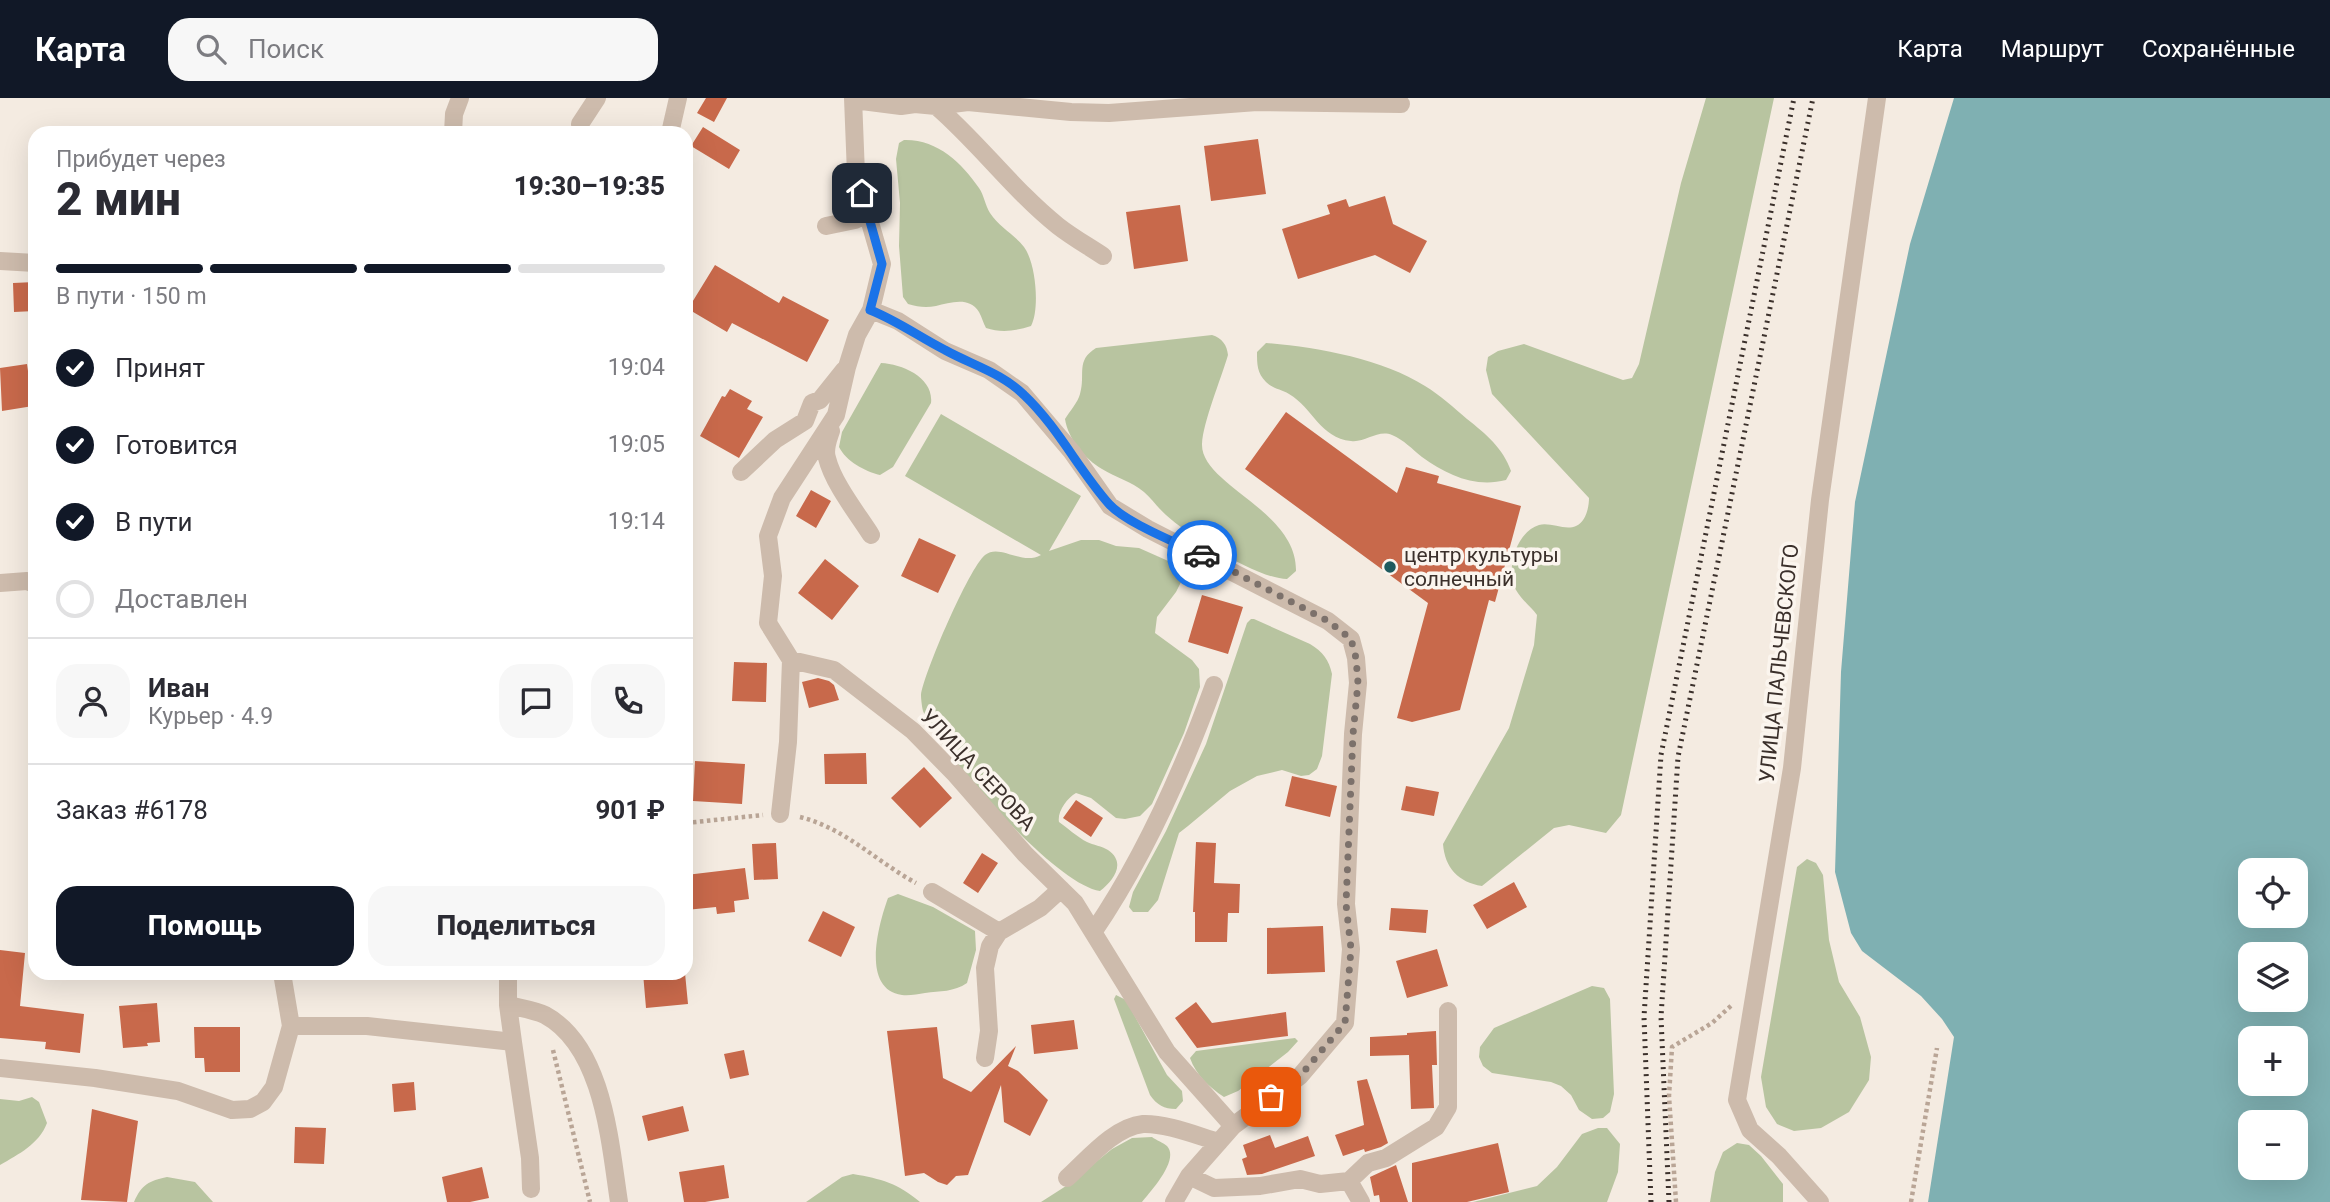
<!DOCTYPE html>
<html lang="ru">
<head>
<meta charset="utf-8">
<style>
  body { margin:0; font-family:Roboto,sans-serif; background:#f7f7f7; color:#2b2b33; height:100vh; display:flex; flex-direction:column; font-size:26px; white-space:nowrap }
  * { box-sizing:border-box; margin:0 }
  p { font-size:23px; color:#7c7c81 }
  .icon { flex:none; width:38px; height:38px; fill:none; stroke:currentColor; stroke-width:2; stroke-linecap:round; stroke-linejoin:round }
  .map { position:relative; flex:1; overflow:hidden }
  .drawer { position:absolute; left:28px; top:28px; width:665px; height:854px; display:flex; flex-direction:column; background:#fff; border-radius:21px; box-shadow:0 7px 28px #0002 }
  .drawer>* { flex:none }
  .fabs { position:absolute; left:2238px; top:760px; display:grid; gap:14px }
  .fabs a { display:grid; place-items:center; width:70px; height:70px; border-radius:14px; background:#fff; box-shadow:0 7px 28px #0002; font-size:35px }
  .pin { position:absolute; display:grid; place-items:center; width:60px; height:60px; color:#fff; margin:-30px; border-radius:14px; box-shadow:0 4px 10px #0006 }
  .courier { position:absolute; display:grid; place-items:center; width:70px; height:70px; margin:-35px; border:5px solid #1a73e8; border-radius:50%; background:#fff; color:#222; box-shadow:0 2px 9px #0007 }
  .overview em { font-style:normal; font-weight:800 }
  .overview div { display:flex; flex-direction:column-reverse }
  .overview { display:flex; align-items:center; justify-content:space-between; height:119px; padding:0 28px }
  h1 { font-size:46px; font-weight:800; line-height:52px }
  .bar { display:grid; grid-template-columns:repeat(4,1fr); gap:10px 7px; align-content:center; height:84px; padding:0 28px }
  .bar i { height:9px; border-radius:5px; background:#e1e1e2 }
  .bar .active { background:#111827 }
  .bar p { grid-column:span 4 }
  .line { display:flex; align-items:center; gap:18px; padding:0 28px; border-top:2px solid #e1e1e2 }
  .line div { flex:1 }
  .round { display:grid; place-items:center; flex:none; width:74px; height:74px; border-radius:21px; background:#f7f7f7 }
  ol { padding:0 28px; list-style:none }
  li { display:flex; align-items:center; gap:21px; height:77px }
  li p { margin-inline-start:auto }
  li .icon { padding:7px; border-radius:50%; background:#111827; color:#fff; stroke-width:4 }
  li:last-child { color:#7c7c81 }
  li i { width:38px; height:38px; border:4px solid #e1e1e2; border-radius:50% }
  .button { display:flex; gap:14px; margin-top:auto; padding:14px 28px }
  .button a { flex:1; height:80px; border-radius:21px; background:#111827; color:#fff; font-size:28px; font-weight:800; line-height:80px; text-align:center }
  .button a+a { background:#f7f7f7; color:#2b2b33 }
  header { display:flex; align-items:center; gap:42px; box-sizing:border-box; height:98px; padding:0 35px; background:#111827; color:#fff }
  header strong { font-size:33px }
  nav { display:flex; gap:38px; margin-inline-start:auto; font-size:24px }
  .search { width:490px; height:63px; background:#f7f7f7; display:flex; align-items:center; gap:18px; box-sizing:border-box; padding:0 24px; border-radius:21px; color:#7c7c81; font-size:26px }
  .map>svg:first-child { display:block }
</style>
</head>
<body>
<header>
<strong>Карта</strong>
<div class="search"><svg class="icon" aria-label="search" viewBox="0 0 24 24"><circle cx="10" cy="10" r="6"/><path d="M15 15l6 6"/></svg>Поиск</div>
<nav><a>Карта</a><a>Маршрут</a><a>Сохранённые</a></nav>
</header>
<div class="map">
<svg width="2330" height="1104" viewBox="0 0 2330 1104">
  <rect width="100%" height="100%" fill="#f4ebe1"/>
  <path fill="#b8c4a0" d="M1706,0H1774L1621,717L1606,735L1569,727L1554,730L1482,788C1458,784 1445,770 1443,746L1509,630L1534,547L1537,517C1531,509 1521,501 1516,492C1505,472 1516,434 1539,427C1551,424 1565,433 1576,428C1586,424 1589,409 1589,400L1492,296L1486,272L1488,259L1498,253L1524,246L1623,282L1632,280L1639,266L1681,85Z
    M904,42C937,41 962,65 979,90C984,97 985,107 990,115C999,129 1014,136 1024,149C1036,165 1040,211 1031,228C1016,233 1001,235 986,230C983,225 982,219 979,214C969,198 950,205 936,208C926,210 918,209 908,206L903,199L899,148L900,105L896,61L899,45Z
    M1212,237C1222,240 1227,247 1228,257C1221,281 1203,324 1202,346C1201,387 1297,412 1296,473L1287,481C1258,481 1189,438 1166,417C1158,410 1152,401 1144,394C1131,383 1116,380 1102,371C1085,361 1068,341 1065,321C1070,313 1078,304 1080,296C1086,276 1075,263 1096,250Z
    M1266,245C1317,249 1382,261 1425,288C1440,297 1454,310 1467,321C1486,336 1503,350 1511,373L1506,382C1475,390 1447,377 1422,359C1412,351 1404,342 1392,337C1378,331 1365,345 1351,343C1320,340 1313,310 1289,296C1281,291 1273,291 1266,284C1257,275 1257,266 1257,254Z
    M881,265C903,266 934,280 931,305L893,369L880,377C864,373 846,363 839,349L842,334Z
    M941,316L1081,398L1049,453L1081,442H1099L1116,448L1139,450L1175,466L1182,482L1176,494L1157,519L1155,535L1192,562L1199,571L1200,589L1184,635L1152,706L1140,718L1125,721L1116,720L1091,700L1076,695C1067,700 1057,714 1059,724C1068,730 1077,739 1087,744C1093,747 1102,748 1108,752C1127,765 1113,783 1100,793C1055,787 940,655 923,613C922,609 921,601 921,597C924,575 969,470 985,457C1000,445 1021,468 1041,457L905,378Z
    M1251,521H1254L1310,546C1323,554 1329,562 1332,576L1322,658L1317,671L1309,677L1301,678L1282,672L1257,678L1230,693L1188,728L1179,735L1158,802L1148,814H1133L1129,809L1133,794L1166,733L1206,646L1247,525Z
    M1807,761L1816,765L1823,777L1829,842L1839,884L1860,919L1871,959L1869,982L1849,1014L1821,1030L1794,1033L1777,1026L1766,1009L1761,979L1797,769Z
    M898,796L933,809L975,833L976,852L967,885C954,894 940,893 925,895C918,896 909,898 902,897C860,891 879,825 888,800Z
    M1592,888L1604,890L1610,901L1614,996L1610,1014L1603,1020L1592,1021L1579,1012L1571,997L1561,988L1551,984L1492,975L1483,968L1479,959L1480,949L1494,930Z
    M1116,897L1126,902L1167,977L1182,993L1183,1003L1176,1011C1164,1011 1157,1007 1150,997L1114,901Z
    M1295,940L1298,943L1288,954L1238,993L1224,999C1209,989 1196,977 1190,960L1196,953Z
    M32,999L39,1004L47,1025C39,1046 19,1056 0,1067V1001L19,1003Z
    M1598,1030H1607L1620,1046L1618,1074L1607,1104H1473L1537,1088L1557,1069L1582,1036Z
    M1152,1039C1156,1042 1164,1045 1167,1048C1180,1062 1150,1094 1142,1104H1041L1066,1088L1112,1051L1132,1040Z
    M1737,1045L1749,1047L1761,1058L1783,1086V1104H1710L1715,1074L1723,1054Z
    M853,1076C882,1081 897,1085 920,1104H806L842,1079Z
    M167,1079L195,1084L213,1104H134C142,1086 149,1083 167,1079Z"/>
  <path fill="#7fb0b2" fill-rule="evenodd" d="M1954,0H2330V1104H1928L1954,939L1942,921L1921,898L1862,853L1851,835L1835,774L1841,574L1855,404L1910,146ZM2250,772H2296V817H2250ZM2250,856H2296V901H2250ZM2250,940H2296V985H2250ZM2250,1024H2296V1069H2250Z"/>
  <path fill="#c8694b" d="M706,0H727L714,24L697,15Z
    M703,29L740,52L729,71L691,48Z
    M1258,41L1266,96L1211,103L1204,48Z
    M1385,98L1393,126L1427,143L1410,175L1375,157L1298,181L1282,131L1330,116L1327,107L1346,101L1349,109Z
    M1180,107L1188,163L1134,171L1126,114Z
    M715,167L779,205L783,198L829,222L807,264L732,225L727,234L688,211Z
    M35,184V213L14,214L13,185Z
    M27,266L33,308L2,313L0,270Z
    M730,291L752,303L747,311L763,319L739,360L700,338L722,298L725,299Z
    M1286,314L1397,395L1406,369L1439,378L1437,385L1521,408L1495,504L1489,502L1460,612L1412,624L1397,620L1428,505L1245,371Z
    M811,392L831,403L816,430L796,418Z
    M919,440L956,457L938,495L901,478Z
    M825,461L859,488L832,522L798,495Z
    M1202,497L1243,509L1228,556L1188,544Z
    M734,564L767,565L766,604L732,603Z
    M818,580L829,583L834,587L839,602L809,610L802,584Z
    M866,655L867,686H825L824,656Z
    M695,663L745,666L742,706L693,703Z
    M924,669L952,700L920,730L891,700Z
    M1292,678L1337,688L1330,719L1285,708Z
    M1406,688L1439,694L1434,718L1401,712Z
    M1076,702L1103,720L1091,739L1063,720Z
    M1196,744L1216,745L1214,785L1240,786L1239,815H1228L1227,844H1195V814H1193Z
    M776,745L778,781L754,782L752,746Z
    M982,755L998,765L978,795L963,785Z
    M745,770L749,801L734,803L735,814L717,816L716,809L686,812V777Z
    M1514,784L1527,809L1487,831L1473,807Z
    M1391,810L1428,812L1426,835L1389,832Z
    M823,813L855,829L841,859L808,843Z
    M1323,828L1325,874L1267,876V830Z
    M1437,851L1448,888L1407,900L1396,863Z
    M0,852L25,855L20,908L84,916L80,955L45,951L46,944L0,940Z
    M643,875H685L688,906L646,910Z
    M1196,904L1212,925L1286,914L1288,938L1197,950L1175,920Z
    M157,905L160,944L147,945L148,948L123,950L119,908Z
    M1074,922L1078,951L1034,956L1031,927Z
    M194,929H240V974H205L204,960H195Z
    M937,929L943,980L971,994L1016,948L1008,968L1018,973L1048,1002L1030,1038L1004,1024L1001,987L968,1077L956,1078L947,1087L938,1084L924,1075L905,1078L887,933Z
    M1436,933L1437,967H1432L1434,1010L1411,1011L1409,957L1370,958V939L1407,937V935Z
    M744,952L749,977L730,981L724,956Z
    M1367,981L1388,1045L1381,1049L1365,1054L1364,1051L1343,1058L1335,1037L1364,1027L1357,983Z
    M414,984L416,1012L394,1014L392,986Z
    M683,1008L689,1033L648,1043L642,1018Z
    M92,1011L138,1023L127,1104L81,1102Z
    M295,1029L326,1030L324,1066L294,1065Z
    M1270,1037L1275,1050L1308,1038L1315,1058L1262,1076L1247,1077L1242,1061L1247,1059L1243,1047Z
    M1498,1045L1509,1094L1467,1104H1412V1065Z
    M724,1067L729,1100L705,1104H684L679,1074Z
    M1396,1067L1408,1104H1380L1379,1097L1374,1098L1370,1079Z
    M482,1069L489,1100L470,1104H447L442,1079Z"/>
  <g fill="none" stroke-linecap="round" stroke-linejoin="round">
    <path stroke="#b9a596" stroke-width="4.5" stroke-dasharray="3.5 3.5" stroke-linecap="butt" d="M800,719C845,730 877,764 916,785
      M686,725L763,717
      M553,952L590,1104
      M1676,1104L1669,998L1672,949L1712,925L1733,906
      M1911,1104L1937,950"/>
    <path stroke="#cdbbac" stroke-width="18" d="M853,0L856,76L882,166L871,212L857,237L847,269L836,317L782,400L768,438L773,478L768,525L791,562L834,572L913,633L956,677L1025,756L1075,805L1167,954L1233,1028
      M854,2L901,8L915,6L936,8L968,4L974,0
      M968,4L1071,14L1109,15L1257,4L1401,6
      M936,8C979,45 1014,93 1058,128C1072,139 1088,148 1103,158
      M580,26L597,0
      M453,35L454,16L460,0
      M670,35L678,0
      M826,128L855,122L869,115
      M0,163L35,165
      M871,212L898,223L945,253L989,272L1022,295L1072,354L1110,408L1148,431L1328,523L1351,541L1356,560L1358,585L1353,636L1346,806L1351,851L1345,925L1300,978L1233,1028L1189,1078L1174,1104
      M831,333C828,342 824,351 827,360C833,385 857,415 871,437
      M741,374L775,342L805,323L812,305L820,302L844,272
      M0,485L27,483L35,486
      M780,716L788,644L791,562
      M932,794L999,834
      M1094,833C1145,758 1183,672 1214,587
      M508,907C520,910 534,912 545,917C604,949 610,1046 619,1104
      M291,928H367L513,944L508,907V875
      M513,944L530,1060L531,1091
      M985,960L989,933L985,870L990,848L999,834L1040,810L1061,791
      M0,970L95,980L178,993L232,1012L250,1011L263,1004L274,989L291,928L282,875
      M1189,1078L1214,1090L1260,1088L1300,1081L1320,1086L1349,1083L1368,1065L1386,1060L1423,1037L1436,1029L1448,1009V913
      M1067,1080C1088,1061 1114,1029 1143,1026C1165,1025 1198,1038 1219,1044
      M1349,1083L1361,1104
      M1820,1104L1779,1058L1750,1032L1737,1002L1792,670L1820,402L1877,0"/>
    <path stroke="#3b302b" stroke-width="5" stroke-dasharray="2 5" stroke-linecap="butt" d="M1651,1104L1644,919L1661,657L1794,0
      M1669,1104L1661,919L1678,659L1813,0"/>
  </g>
  <g fill="none" stroke-linecap="round" stroke-linejoin="round">
    <path stroke="#7c716b" stroke-width="7" stroke-dasharray="0 12.6" d="M1202,457L1328,523L1351,541L1356,560L1358,585L1353,636L1346,806L1351,851L1345,925L1300,978L1271,999"/>
    <path stroke="#1a73e8" stroke-width="9" d="M862,95L882,166L870,212C898,223 919,239 945,252C972,267 1002,275 1024,297C1058,329 1078,371 1109,406C1126,425 1178,445 1202,457"/>
  </g>
  <circle fill="#1f5a5e" stroke="#fbf5ee" stroke-width="2.5" cx="1390" cy="469" r="7"/>
  <g text-anchor="middle" dominant-baseline="central" stroke-width="7" stroke-linejoin="round" paint-order="stroke">
    <g font-size="21" fill="#3b302b" stroke="#fbf5ee" text-anchor="start">
      <text x="1404" y="457">центр культуры<tspan x="1404" dy="24">солнечный</tspan></text>
    </g>
    <g font-size="21" fill="#3b302b" stroke="#fbf5ee">
      <text transform="translate(1779 565) rotate(-84)">УЛИЦА ПАЛЬЧЕВСКОГО</text>
      <text transform="translate(978 672) rotate(47)">УЛИЦА СЕРОВА</text>
    </g>
  </g>
</svg>
<div class="fabs">
<a><svg class="icon" aria-label="locate" viewBox="0 0 24 24"><circle cx="12" cy="12" r="6"/><path d="M12 2v4M12 18v4M2 12h4M18 12h4"/></svg></a>
<a><svg class="icon" aria-label="layers" viewBox="0 0 24 24"><path d="M12 4l9 5-9 5-9-5zM3 14l9 5 9-5"/></svg></a>
<a>+</a>
<a>−</a>
</div>
<div class="pin" style="left:1271px;top:999px;background:#ea580c"><svg class="icon" aria-label="bag" viewBox="0 0 24 24"><path d="M5 8h14l-1 12H6zM9 8a3 3 0 0 1 6 0"/></svg></div>
<div class="pin" style="left:862px;top:95px;background:#1f2937"><svg class="icon" aria-label="home" viewBox="0 0 24 24"><path d="M3 11l9-7 9 7M6 9v11h12V9"/></svg></div>
<div class="courier" style="left:1202px;top:457px"><svg class="icon" aria-label="car" viewBox="0 0 24 24"><path d="M5 17H2v-5l4-1 3-4h7l3 4 3 1v5h-3M9 17h6M6 11h13"/><circle cx="7" cy="17" r="2"/><circle cx="17" cy="17" r="2"/></svg></div>
<section class="drawer">
<div class="overview"><div><h1>2 мин</h1><p>Прибудет через</p></div><em>19:30–19:35</em></div>
<div class="bar"><i class="active"></i><i class="active"></i><i class="active"></i><i></i><p>В пути · 150 m</p></div>
<ol>
<li><svg class="icon" aria-label="check" viewBox="0 0 24 24"><path d="M5 12l5 5 9-10"/></svg>Принят<p>19:04</p></li>
<li><svg class="icon" aria-label="check" viewBox="0 0 24 24"><path d="M5 12l5 5 9-10"/></svg>Готовится<p>19:05</p></li>
<li><svg class="icon" aria-label="check" viewBox="0 0 24 24"><path d="M5 12l5 5 9-10"/></svg>В пути<p>19:14</p></li>
<li><i></i>Доставлен</li>
</ol>
<div class="line" style="height:126px"><a class="round"><svg class="icon" aria-label="person" viewBox="0 0 24 24"><circle cx="12" cy="8" r="4"/><path d="M4 21q1-7 8-7t8 7"/></svg></a><div><b>Иван</b><p>Курьер · 4.9</p></div><a class="round"><svg class="icon" aria-label="chat" viewBox="0 0 24 24"><path d="M4 5h16v11H9l-5 4z"/></svg></a><a class="round"><svg class="icon" aria-label="phone" viewBox="0 0 24 24"><path d="M5 4h4l2 5-3 2q2 4 5 5l2-3 5 2v4C11 20 4 13 5 4z"/></svg></a></div>
<div class="line" style="height:91px"><div>Заказ #6178</div><b>901 ₽</b></div>
<div class="button"><a>Помощь</a><a>Поделиться</a></div>
</section>
</div>
</body>
</html>
